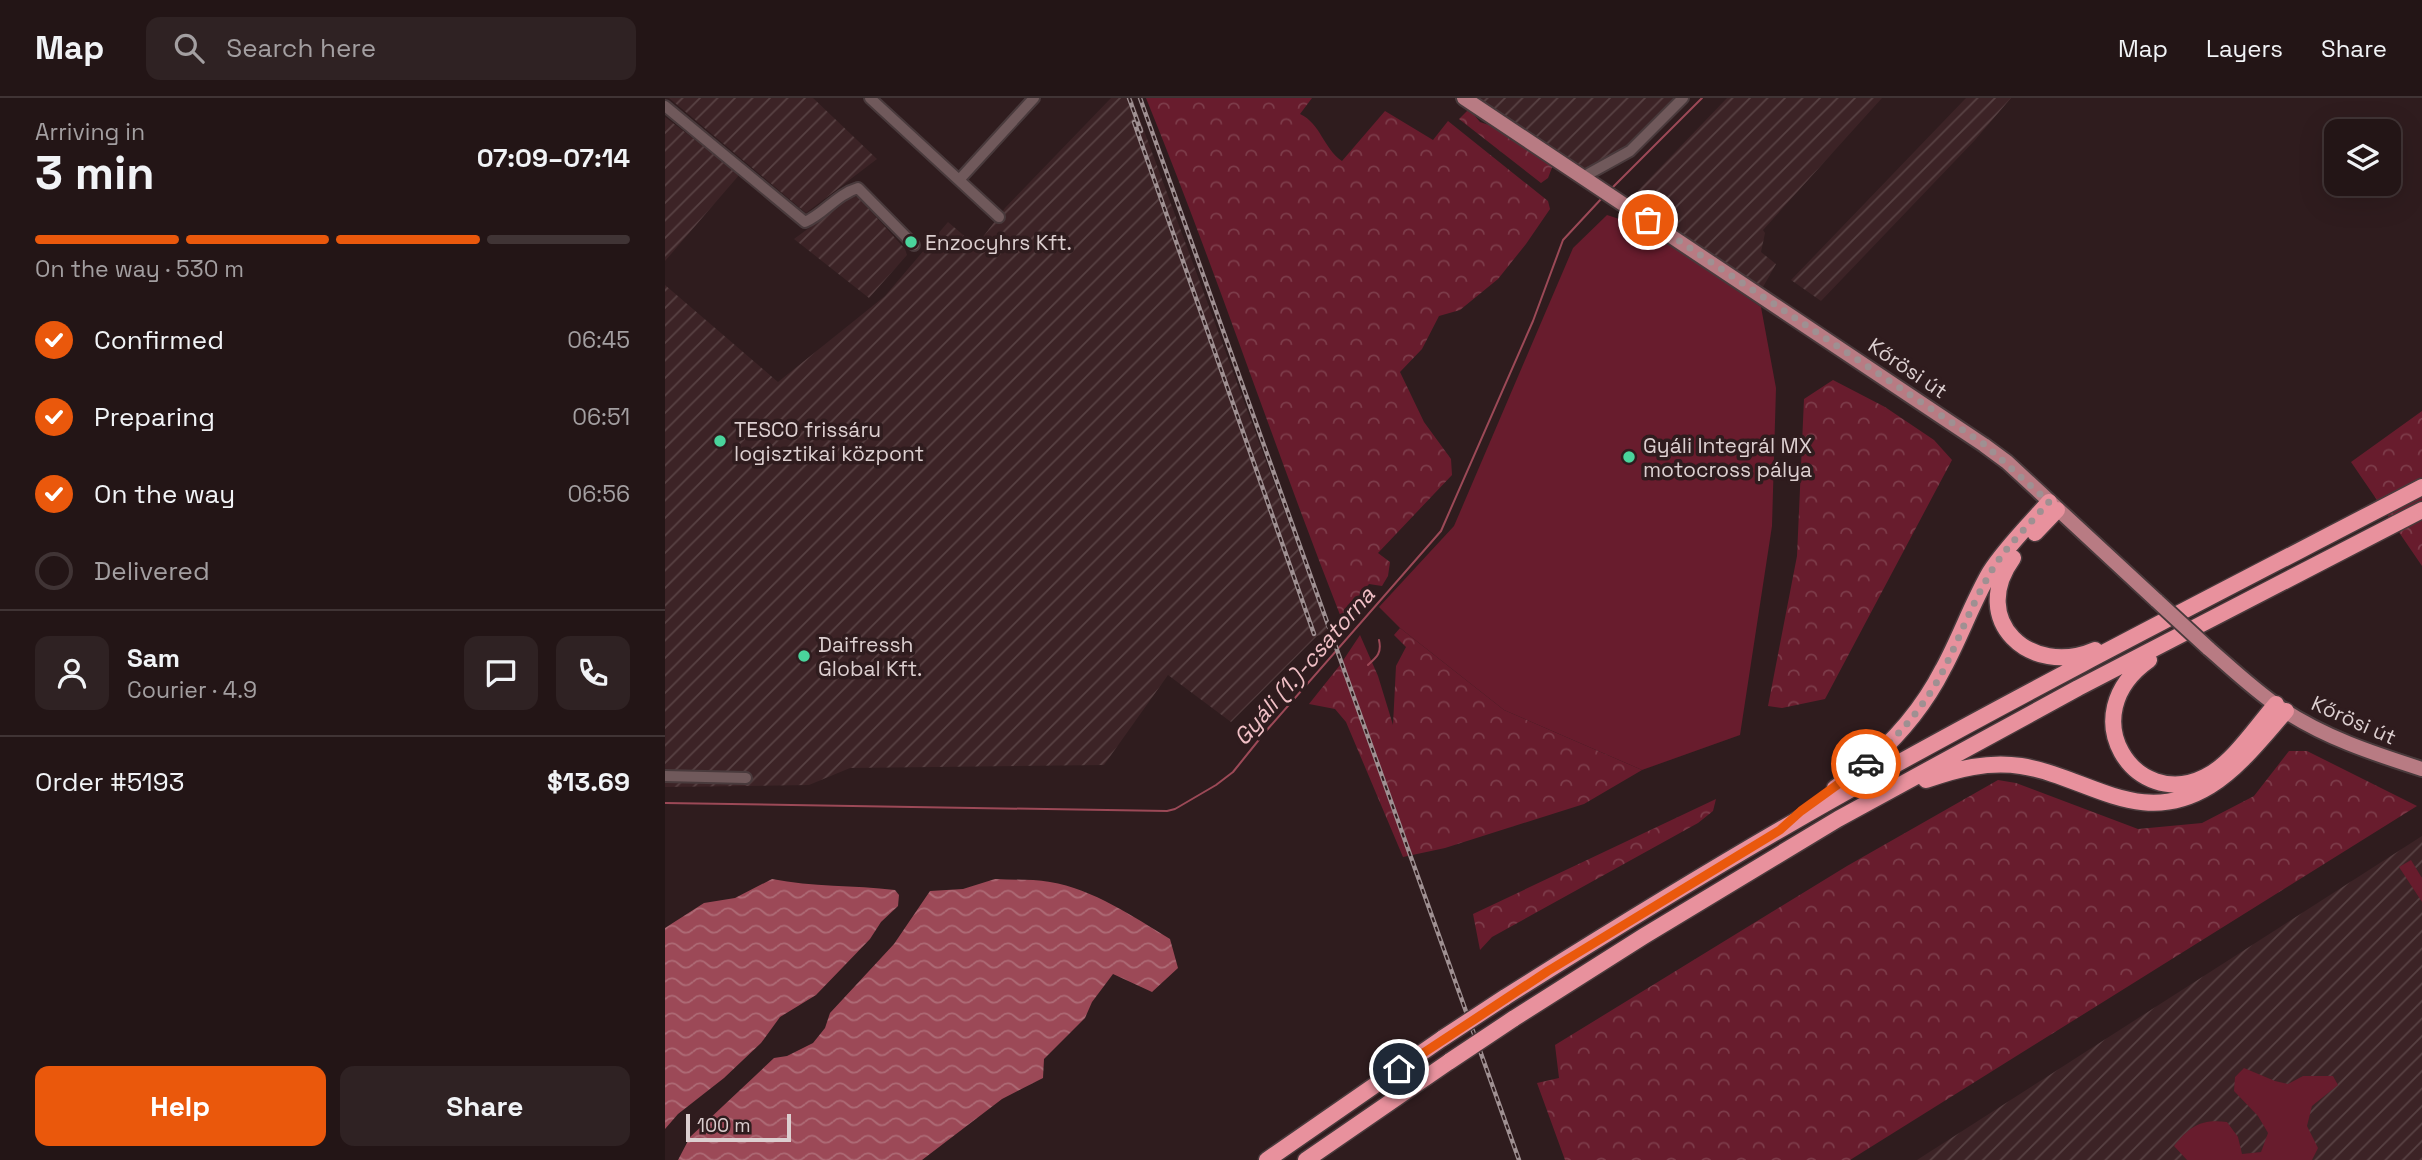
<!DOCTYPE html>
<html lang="en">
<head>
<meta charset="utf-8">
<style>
  body { margin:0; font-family:"Space Grotesk",sans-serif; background:#2f2223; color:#f1f3f6; height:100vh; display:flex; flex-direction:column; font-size:26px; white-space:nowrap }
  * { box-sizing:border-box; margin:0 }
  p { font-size:23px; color:#a39fa1 }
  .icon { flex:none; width:38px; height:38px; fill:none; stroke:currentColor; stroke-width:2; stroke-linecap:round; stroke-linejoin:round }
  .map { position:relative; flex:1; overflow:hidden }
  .drawer { display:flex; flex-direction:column; background:#231516; width:665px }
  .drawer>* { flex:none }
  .fabs { position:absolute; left:1659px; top:21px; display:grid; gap:14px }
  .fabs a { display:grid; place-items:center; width:77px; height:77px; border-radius:14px; background:#231516; box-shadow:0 7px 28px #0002,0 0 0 2px #403435; font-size:35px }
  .scale { position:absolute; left:21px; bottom:18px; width:105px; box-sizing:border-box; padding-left:7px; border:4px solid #dccfd0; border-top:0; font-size:19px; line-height:24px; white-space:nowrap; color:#dccfd0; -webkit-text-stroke:5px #2f1c1e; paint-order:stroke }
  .pin { position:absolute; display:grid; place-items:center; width:60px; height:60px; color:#fff; margin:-30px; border:4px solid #fff; border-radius:50%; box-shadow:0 2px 7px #0007 }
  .courier { position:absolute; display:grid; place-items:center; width:70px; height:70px; margin:-35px; border:5px solid #ea580c; border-radius:50%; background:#fff; color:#222; box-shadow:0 2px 9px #0007 }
  .overview em { font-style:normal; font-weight:600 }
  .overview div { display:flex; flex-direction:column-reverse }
  .overview { display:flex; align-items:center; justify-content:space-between; height:119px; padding:0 35px }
  h1 { font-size:46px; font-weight:600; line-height:52px }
  .bar { display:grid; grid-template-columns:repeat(4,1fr); gap:10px 7px; align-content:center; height:84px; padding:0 35px }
  .bar i { height:9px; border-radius:5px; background:#403435 }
  .bar .current { background:#ea580c }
  .bar p { grid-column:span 4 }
  .line { display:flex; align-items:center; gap:18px; padding:0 35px; border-top:2px solid #403435 }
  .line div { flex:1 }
  .round { display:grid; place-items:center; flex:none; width:74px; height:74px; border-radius:14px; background:#2f2223 }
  ol { padding:0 35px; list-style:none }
  li { display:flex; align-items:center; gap:21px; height:77px }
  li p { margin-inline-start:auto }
  li .icon { padding:7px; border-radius:50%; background:#ea580c; color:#fff; stroke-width:4 }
  li:last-child { color:#a39fa1 }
  li i { width:38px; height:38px; border:4px solid #403435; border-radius:50% }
  .primary-button { display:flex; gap:14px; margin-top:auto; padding:14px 35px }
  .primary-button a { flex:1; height:80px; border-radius:14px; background:#ea580c; color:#fff; font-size:28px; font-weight:600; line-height:80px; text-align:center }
  .primary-button a+a { background:#2f2223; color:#f1f3f6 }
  header { display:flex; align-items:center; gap:42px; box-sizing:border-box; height:98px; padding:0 35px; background:#231516; border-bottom:2px solid #403435 }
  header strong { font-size:33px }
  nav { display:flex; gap:38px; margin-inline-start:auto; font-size:24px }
  .search { width:490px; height:63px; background:#2f2223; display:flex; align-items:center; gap:18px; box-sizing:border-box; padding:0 24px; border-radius:14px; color:#a39fa1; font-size:26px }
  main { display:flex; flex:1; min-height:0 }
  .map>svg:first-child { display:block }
</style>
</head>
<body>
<header>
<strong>Map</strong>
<div class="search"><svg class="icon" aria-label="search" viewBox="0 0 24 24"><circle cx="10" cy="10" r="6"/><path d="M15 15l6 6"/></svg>Search here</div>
<nav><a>Map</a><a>Layers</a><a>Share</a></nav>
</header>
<main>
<section class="drawer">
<div class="overview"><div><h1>3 min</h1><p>Arriving in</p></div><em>07:09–07:14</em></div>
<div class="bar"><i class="current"></i><i class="current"></i><i class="current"></i><i></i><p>On the way · 530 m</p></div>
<ol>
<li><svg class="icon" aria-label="check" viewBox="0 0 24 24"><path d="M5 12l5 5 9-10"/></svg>Confirmed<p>06:45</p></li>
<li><svg class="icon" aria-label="check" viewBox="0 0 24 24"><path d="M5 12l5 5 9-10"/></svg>Preparing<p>06:51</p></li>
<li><svg class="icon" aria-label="check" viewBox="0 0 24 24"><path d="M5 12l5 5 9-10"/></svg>On the way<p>06:56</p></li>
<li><i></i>Delivered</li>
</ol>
<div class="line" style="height:126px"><a class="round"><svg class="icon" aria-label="person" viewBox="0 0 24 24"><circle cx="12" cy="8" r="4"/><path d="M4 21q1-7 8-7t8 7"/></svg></a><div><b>Sam</b><p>Courier · 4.9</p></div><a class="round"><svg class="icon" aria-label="chat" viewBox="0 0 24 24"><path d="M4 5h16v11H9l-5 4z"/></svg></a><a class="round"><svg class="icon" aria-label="phone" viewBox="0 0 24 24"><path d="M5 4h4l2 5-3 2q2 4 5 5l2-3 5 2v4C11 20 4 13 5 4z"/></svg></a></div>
<div class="line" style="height:91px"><div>Order #5193</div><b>$13.69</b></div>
<div class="primary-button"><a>Help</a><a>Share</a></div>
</section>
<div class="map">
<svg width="1757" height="1062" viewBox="0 0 1757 1062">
  <defs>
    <pattern id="industrial-furrows" width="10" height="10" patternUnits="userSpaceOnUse" patternTransform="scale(1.75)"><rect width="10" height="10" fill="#3c2326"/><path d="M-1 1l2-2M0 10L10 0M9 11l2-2" fill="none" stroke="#584244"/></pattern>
    <pattern id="forest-crowns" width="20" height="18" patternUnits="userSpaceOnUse" patternTransform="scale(1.75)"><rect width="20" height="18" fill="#681c2d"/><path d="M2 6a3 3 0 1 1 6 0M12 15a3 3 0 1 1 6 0" fill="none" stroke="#7d3c4a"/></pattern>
    <pattern id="water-waves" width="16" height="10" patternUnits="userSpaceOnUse" patternTransform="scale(1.75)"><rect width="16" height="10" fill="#9c4957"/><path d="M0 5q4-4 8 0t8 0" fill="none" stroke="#ae6b76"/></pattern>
  </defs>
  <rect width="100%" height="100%" fill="#2f1c1e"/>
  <path fill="url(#industrial-furrows)" d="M4,0H148L212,61L141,115Z
    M446,0H467L664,534L652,538L566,624L503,577L439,667L185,670L144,687L0,689V187L113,284L220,198L283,124L311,148L340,110Z
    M808,0H1011L957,52L918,72Z
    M1062,0H1217L1098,132L1100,135L1096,154L1111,166L1098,189L965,101Z
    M1301,0H1346L1310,42L1156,203L1126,182Z
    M0,19L75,76L0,163Z
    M186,99H193L240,151L242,157L204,200L129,141Z
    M1757,738V1062H1252Z"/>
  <path fill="#681c2d" d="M942,117L979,129L1096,209L1111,290L1107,428L1075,637L977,672L839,612L735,530L714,509L789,428L908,150Z
    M1746,762L1757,780V804L1734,769Z
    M1579,970L1610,983L1623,986L1638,978H1668L1673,987L1647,1008L1642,1028L1653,1050L1647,1062H1522L1509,1048C1525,1028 1536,1021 1562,1024L1573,1039L1577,1056L1596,1054L1603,1035L1593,1018L1569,993L1570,979Z"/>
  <path fill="url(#forest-crowns)" d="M481,0H647L635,16C656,26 658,50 677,63L720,13L768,42L783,23L883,103L885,111L861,146L833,181L795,212L774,218L757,251L735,274L759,324L786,361L787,377L713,455L725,464L723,478L717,488L704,486L677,522C609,349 551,172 481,0Z
    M804,11L815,24L833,30L888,67L883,80L876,85L794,21Z
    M1168,282L1220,309L1269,342L1287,362L1160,601L1117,610L1103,608L1132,458L1139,301Z
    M1757,313V468L1686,364Z
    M735,530L839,612L977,672L919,706L780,750L738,759L681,624L670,611L644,606L675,567L695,537L713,578L728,627L731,568L741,549L729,537Z
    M1624,653H1642L1752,708L1185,1062H900L872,985L894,980L890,947L1182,768L1333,682L1351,685L1473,731L1537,725L1589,698Z
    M1051,701L1048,713L1033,725L827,839L815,852L808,816Z"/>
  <path fill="url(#water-waves)" d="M107,781C147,789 189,787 230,792L234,797L233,808L216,824L205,841L151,897L115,919L96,945L59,980L13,1016L0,1031V830L39,805L70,800Z
    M330,781C348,782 367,781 385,784C428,791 469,819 505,841L513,870L487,894L448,876L427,904L420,920L379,961L378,980L337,1001L257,1062H13L25,1039L109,960L122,958L148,945L160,930L165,915L229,846L265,793L298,791Z"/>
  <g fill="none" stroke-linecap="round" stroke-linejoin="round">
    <path stroke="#9c4957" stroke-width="2" d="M946,91L1037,0
      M703,567C712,559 717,555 714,542
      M0,705L502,713L510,711L551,687L568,674L601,633L776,433L868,223L898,142L937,100"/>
    <defs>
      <path id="minor" d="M205,0L334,119
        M0,8L140,124C159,116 172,96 193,90L249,147
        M918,79L965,53L1018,0
        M294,82L369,0
        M0,678L81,680"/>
      <path id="major" d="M799,0L1319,347L1342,364L1492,503
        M1543,550C1566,570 1588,591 1614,609C1658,639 1707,655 1757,671"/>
      <path id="highway" d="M1370,435L1392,412
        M1348,460C1303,522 1365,580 1430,552
        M1484,562C1406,617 1470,714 1540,679C1567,666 1591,629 1611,606
        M1261,682C1292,671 1323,663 1356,668C1424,679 1475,731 1545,688C1575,669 1597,640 1621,613
        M1170,690C1215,659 1253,620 1278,571C1295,540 1307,505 1325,474C1341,449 1364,427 1384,404
        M839,900C958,825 1078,751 1201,683C1384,581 1571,486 1757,389
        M848,921L979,838L1173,721L1413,590L1757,412
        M602,1062L778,940
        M641,1062L785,963"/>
    </defs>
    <use href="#minor" stroke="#493a3c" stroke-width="14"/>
    <use href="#major" stroke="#493a3c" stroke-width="18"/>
    <use href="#highway" stroke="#493a3c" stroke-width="19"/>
    <use href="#minor" stroke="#70595b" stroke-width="10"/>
    <use href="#major" stroke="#b87b83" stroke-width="14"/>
    <use href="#highway" stroke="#e8919d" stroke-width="16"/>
    <defs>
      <path id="rail" d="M464,0L476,33
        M475,0L854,1062
        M469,24L649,536"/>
    </defs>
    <use href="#rail" stroke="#9f9092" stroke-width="4.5"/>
    <use href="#rail" stroke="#2f1c1e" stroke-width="2" stroke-dasharray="5" stroke-linecap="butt"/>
    <defs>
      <path id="major-bridge" d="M1492,503L1543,550"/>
      <path id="highway-bridge" d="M778,940L839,900
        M785,963L848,921"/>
    </defs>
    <use href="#major-bridge" stroke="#493a3c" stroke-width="18" stroke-linecap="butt"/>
    <use href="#highway-bridge" stroke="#493a3c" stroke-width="19" stroke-linecap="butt"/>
    <use href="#major-bridge" stroke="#b87b83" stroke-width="14"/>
    <use href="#highway-bridge" stroke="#e8919d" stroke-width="16"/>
  </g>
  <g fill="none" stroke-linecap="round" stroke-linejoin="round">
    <path stroke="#9f9092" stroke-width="7" stroke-dasharray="0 12.6" d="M983,122L1319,346L1384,404C1363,428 1338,451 1323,479C1306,508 1294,541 1279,571C1260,608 1233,639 1201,666"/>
    <path stroke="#ea580c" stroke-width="9" d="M734,971L883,873L1115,732L1136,713L1201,666"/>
  </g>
  <g fill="#4ad49c" stroke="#2f1c1e" stroke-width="2.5">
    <circle cx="246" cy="144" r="7"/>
    <circle cx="55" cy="343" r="7"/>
    <circle cx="964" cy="359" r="7"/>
    <circle cx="139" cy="558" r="7"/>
  </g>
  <g text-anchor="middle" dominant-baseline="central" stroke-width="7" stroke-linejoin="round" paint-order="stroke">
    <g font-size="21" fill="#dccfd0" stroke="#2f1c1e" text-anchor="start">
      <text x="260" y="144">Enzocyhrs Kft.</text>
      <text x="69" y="331">TESCO frissáru<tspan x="69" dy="24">logisztikai központ</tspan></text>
      <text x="978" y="347">Gyáli Integrál MX<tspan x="978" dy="24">motocross pálya</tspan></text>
      <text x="153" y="546">Daifressh<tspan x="153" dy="24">Global Kft.</tspan></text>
    </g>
    <g font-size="21" fill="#dccfd0" stroke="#2f1c1e">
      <text transform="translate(1243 270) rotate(34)">Kőrösi út</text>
      <text transform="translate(1689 622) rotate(24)">Kőrösi út</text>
    </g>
    <g font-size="23" font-style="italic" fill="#f1c0c6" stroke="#2f1c1e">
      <text transform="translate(639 568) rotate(-49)">Gyáli (1.)-csatorna</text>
    </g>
  </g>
</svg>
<div class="fabs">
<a><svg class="icon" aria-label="layers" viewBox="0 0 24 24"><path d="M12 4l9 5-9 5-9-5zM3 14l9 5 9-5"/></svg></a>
</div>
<div class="scale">100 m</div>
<div class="pin" style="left:983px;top:122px;background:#ea580c"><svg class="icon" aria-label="bag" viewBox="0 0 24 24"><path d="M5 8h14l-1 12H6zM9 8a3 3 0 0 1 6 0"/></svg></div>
<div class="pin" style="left:734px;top:971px;background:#1f2937"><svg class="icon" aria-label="home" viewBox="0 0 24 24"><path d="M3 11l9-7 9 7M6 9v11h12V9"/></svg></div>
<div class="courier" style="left:1201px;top:666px"><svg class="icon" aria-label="car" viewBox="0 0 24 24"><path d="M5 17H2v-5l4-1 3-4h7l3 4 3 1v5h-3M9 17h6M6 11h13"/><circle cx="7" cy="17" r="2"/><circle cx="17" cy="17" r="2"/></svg></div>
</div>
</main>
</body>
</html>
